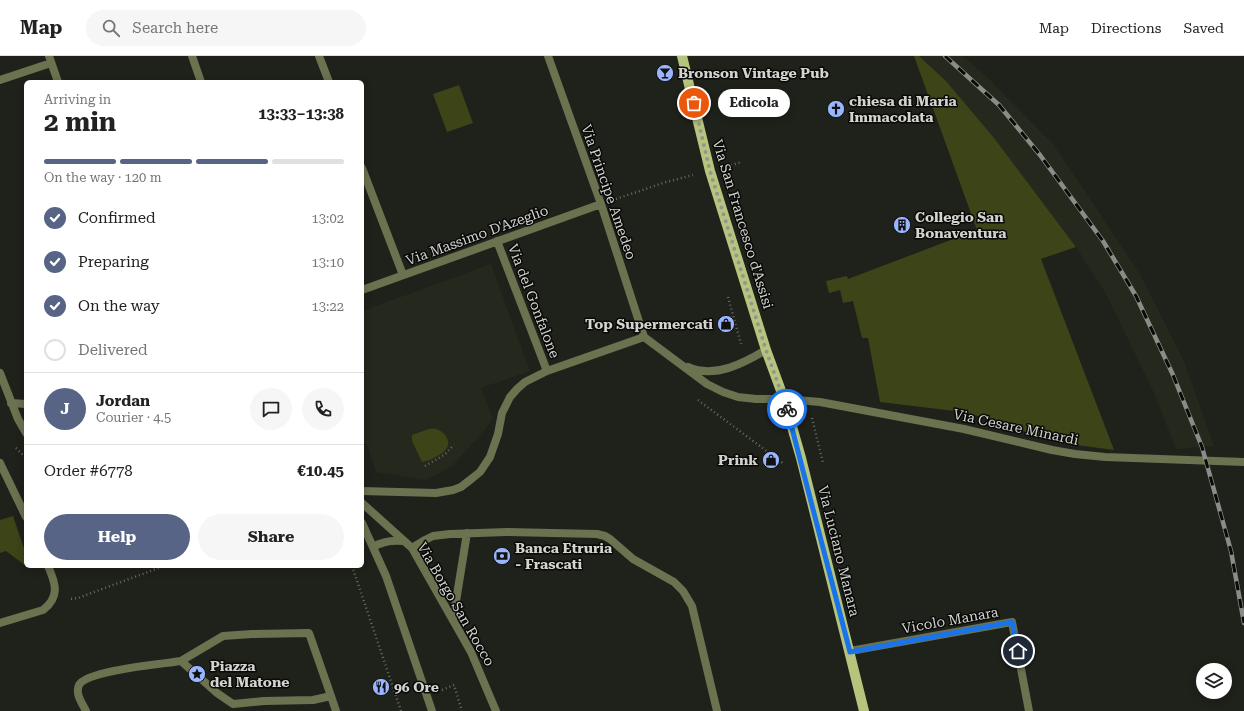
<!DOCTYPE html>
<html lang="en">
<head>
<meta charset="utf-8">
<style>
  body { margin:0; font-family:"Roboto Serif",serif; background:#f6f6f6; color:#222; height:100vh; display:flex; flex-direction:column; font-size:15px; white-space:nowrap }
  * { box-sizing:border-box; margin:0 }
  p { font-size:13px; color:#767676 }
  .icon { flex:none; width:22px; height:22px; fill:none; stroke:currentColor; stroke-width:2; stroke-linecap:round; stroke-linejoin:round }
  .map { position:relative; flex:1; overflow:hidden }
  .details { position:absolute; left:24px; top:24px; width:340px; height:488px; display:flex; flex-direction:column; background:#fff; border-radius:6px; box-shadow:0 2px 10px #0003 }
  .details>* { flex:none }
  .fabs { position:absolute; left:1196px; top:607px; display:grid; gap:8px }
  .fabs a { display:grid; place-items:center; width:36px; height:36px; border-radius:50%; background:#fff; box-shadow:0 2px 10px #0003; font-size:20px }
  .pin { position:absolute; display:grid; place-items:center; width:34px; height:34px; color:#fff; margin:-17px; border:2px solid #fff; border-radius:50%; box-shadow:0 1px 4px #0007 }
  .courier { position:absolute; display:grid; place-items:center; width:40px; height:40px; margin:-20px; border:3px solid #1a73e8; border-radius:50%; background:#fff; color:#222; box-shadow:0 1px 5px #0007 }
  .bubble { position:absolute; height:28px; border-radius:14px; background:#fff; box-shadow:0 2px 10px #0003; font-size:13px; font-weight:700; line-height:28px; text-align:center }
  .summary em { font-style:normal; font-weight:700 }
  .summary div { display:flex; flex-direction:column-reverse }
  .summary { display:flex; align-items:center; justify-content:space-between; height:68px; padding:0 20px }
  h1 { font-size:26px; font-weight:700; line-height:30px }
  .bar { display:grid; grid-template-columns:repeat(4,1fr); gap:6px 4px; align-content:center; height:48px; padding:0 20px }
  .bar i { height:5px; border-radius:3px; background:#e0e0e0 }
  .bar .active { background:#586485 }
  .bar p { grid-column:span 4 }
  .line { display:flex; align-items:center; gap:10px; padding:0 20px; border-top:1px solid #e0e0e0 }
  .line div { flex:1 }
  .round { display:grid; place-items:center; flex:none; width:42px; height:42px; border-radius:21px; background:#f6f6f6 }
  ol { padding:0 20px; list-style:none }
  li { display:flex; align-items:center; gap:12px; height:44px }
  li p { margin-inline-start:auto }
  li .icon { padding:4px; border-radius:50%; background:#586485; color:#fff; stroke-width:4 }
  li:last-child { color:#767676 }
  li i { width:22px; height:22px; border:2px solid #e0e0e0; border-radius:50% }
  .action { display:flex; gap:8px; margin-top:auto; padding:8px 20px }
  .action a { flex:1; height:46px; border-radius:24px; background:#586485; color:#fff; font-size:16px; font-weight:700; line-height:46px; text-align:center }
  .action a+a { background:#f6f6f6; color:#222 }
  header { display:flex; align-items:center; gap:24px; box-sizing:border-box; height:56px; padding:0 20px; background:#fff; border-bottom:1px solid #e0e0e0 }
  header strong { font-size:19px }
  nav { display:flex; gap:22px; margin-inline-start:auto; font-size:14px }
  .search { width:280px; height:36px; background:#f6f6f6; display:flex; align-items:center; gap:10px; box-sizing:border-box; padding:0 14px; border-radius:22px; color:#767676; font-size:15px }
  .map>svg:first-child { display:block }
</style>
</head>
<body>
<header>
<strong>Map</strong>
<div class="search"><svg class="icon" aria-label="search" viewBox="0 0 24 24"><circle cx="10" cy="10" r="6"/><path d="M15 15l6 6"/></svg>Search here</div>
<nav><a>Map</a><a>Directions</a><a>Saved</a></nav>
</header>
<div class="map">
<svg width="1244" height="655" viewBox="0 0 1244 655">
  <rect width="100%" height="100%" fill="#1f211b"/>
  <path fill="#25281c" d="M919,0H963L988,22L1053,88L1091,144L1141,220L1184,305L1214,390L1176,393L1155,339L1106,238L1076,191L995,83L946,25Z
    M491,208L530,315L481,332L493,363L477,383L452,410L434,420L424,424L376,416L366,387L362,388V255Z"/>
  <path fill="#3d4418" d="M914,0H919L946,25L995,83L1076,191L1041,203L1114,394L1069,388L1026,376L978,360L963,356L880,346L868,282H862L853,245L843,247L840,234L829,237L826,225L847,220L848,223L977,174Z
    M459,29L473,67L447,76L433,38Z
    M429,373C431,373 433,372 435,373C441,373 450,382 448,389C446,397 430,405 422,406L412,385V379Z
    M13,460L26,498V510L6,495L0,497V464Z"/>
  <g fill="none" stroke-linecap="round" stroke-linejoin="round">
    <path stroke="#686a65" stroke-width="2.5" stroke-dasharray="1 3" stroke-linecap="butt" d="M727,110L742,106
      M616,143L666,126L693,119
      M728,241L741,288
      M698,344L784,408
      M812,362L823,407
      M16,392L26,402
      M425,410L444,399L454,389
      M352,510L401,655
      M71,543L78,542L164,510
      M442,634L454,629L462,655"/>
    <path stroke="#6a7250" stroke-width="8" d="M850,595L1012,566L1029,655
      M181,605L223,580L252,578L309,577L331,640
      M86,655C82,647 75,638 79,629C87,614 163,608 181,605L217,637L233,648L264,645L313,644L331,640L336,655"/>
    <path stroke="#6a7250" stroke-width="8" d="M49,0L58,26
      M192,0L201,26
      M319,0L329,26
      M548,0L601,148L644,281
      M0,24L51,7
      M362,112L403,219
      M497,185L547,315
      M362,234L601,148
      M644,281L707,328L723,336L738,341L756,343H784L820,346L964,373L1052,394L1075,398L1105,401L1244,406
      M688,311C715,323 744,307 766,294
      M0,317L18,363L26,377
      M11,347L26,348
      M0,407L26,461
      M362,435L436,437L453,434L461,431L470,424L480,416L490,401L498,378L502,357L510,341L517,333L525,326L547,315L644,281
      M362,447L412,492L471,596L496,655
      M362,467L386,520L432,655
      M373,491C383,485 392,484 403,485
      M412,492L425,484L433,480L450,478L507,476L597,478L605,480L610,483L633,503L674,526L683,535L692,550L717,655
      M453,564L467,477
      M0,567L43,554C60,541 56,528 48,510"/>
    <path stroke="#b6c57d" stroke-width="10" d="M682,0L710,115L766,294L784,343L801,402L864,655"/>
    <defs>
      <path id="rail" d="M945,0L999,49L1040,99L1103,185L1136,240L1173,319L1202,391L1231,495L1244,567"/>
    </defs>
    <use href="#rail" stroke="#8a8c87" stroke-width="4.5"/>
    <use href="#rail" stroke="#090a08" stroke-width="3" stroke-dasharray="9" stroke-linecap="butt"/>
  </g>
  <g fill="none" stroke-linecap="round" stroke-linejoin="round">
    <path stroke="#949591" stroke-width="4" stroke-dasharray="0 7.2" d="M694,47L710,115L766,294L787,353"/>
    <path stroke="#1a73e8" stroke-width="5" d="M787,353L850,596L1012,566L1018,595"/>
  </g>
  <defs>
    <symbol id="bar-disc" viewBox="-11 -11 22 22"><circle r="9.5" fill="#9ab5fd" stroke="#090a08"/><path d="M-6-5H6L.8 .8V4.5H3.5V6h-7V4.5H-.8V.8Z" fill="#111"/></symbol>
    <symbol id="church-disc" viewBox="-11 -11 22 22"><circle r="9.5" fill="#9ab5fd" stroke="#090a08"/><path d="M-1.2-6h2.4v3.5h3.3v2.4h-3.3V6h-2.4V-.1h-3.3v-2.4h3.3Z" fill="#111"/></symbol>
    <symbol id="building-disc" viewBox="-11 -11 22 22"><circle r="9.5" fill="#9ab5fd" stroke="#090a08"/><path d="M-4-6H4V6H1V3H-1V6H-4ZM-2.5-4.3h1.7v1.8h-1.7ZM.8-4.3h1.7v1.8H.8ZM-2.5-1h1.7V.8h-1.7ZM.8-1h1.7V.8H.8Z" fill="#111"/></symbol>
    <symbol id="shop-disc" viewBox="-11 -11 22 22"><circle r="9.5" fill="#9ab5fd" stroke="#090a08"/><path d="M-5-2.5h2.3a2.7 3.5 0 0 1 5.4 0H5L5.5 6h-11ZM-1.5-2.5h3a1.5 2.3 0 0 0-3 0Z" fill="#111"/></symbol>
    <symbol id="bank-disc" viewBox="-11 -11 22 22"><circle r="9.5" fill="#9ab5fd" stroke="#090a08"/><path d="M-6-4H6V4H-6ZM0-2.3a2.3 2.3 0 1 0 0 4.6a2.3 2.3 0 1 0 0-4.6Z" fill="#111"/></symbol>
    <symbol id="sight-disc" viewBox="-11 -11 22 22"><circle r="9.5" fill="#9ab5fd" stroke="#090a08"/><path d="M0-6L1.8-2.2L6-1.7L2.9 1.2L3.7 5.4L0 3.3L-3.7 5.4L-2.9 1.2L-6-1.7L-1.8-2.2Z" fill="#111"/></symbol>
    <symbol id="restaurant-disc" viewBox="-11 -11 22 22"><circle r="9.5" fill="#9ab5fd" stroke="#090a08"/><path d="M-5-6h1v4h1v-4h1v4h1v-4h1v5L-1.5 .5V6h-2V.5L-5-1ZM5-6V6H3V1.5H1.5Q1.5-4 5-6Z" fill="#111"/></symbol>
  </defs>
  <g fill-rule="evenodd">
    <use href="#bar-disc" x="655" y="7" width="20" height="20"/>
    <use href="#church-disc" x="826" y="43" width="20" height="20"/>
    <use href="#building-disc" x="892" y="159" width="20" height="20"/>
    <use href="#shop-disc" x="716" y="258" width="20" height="20"/>
    <use href="#shop-disc" x="761" y="394" width="20" height="20"/>
    <use href="#bank-disc" x="492" y="490" width="20" height="20"/>
    <use href="#sight-disc" x="187" y="608" width="20" height="20"/>
    <use href="#restaurant-disc" x="371" y="621" width="20" height="20"/>
  </g>
  <g text-anchor="middle" dominant-baseline="central" stroke-width="3" stroke-linejoin="round" paint-order="stroke">
    <g font-size="14" font-weight="bold" fill="#d3d4d0" stroke="#090a08" text-anchor="start">
      <text x="678" y="17">Bronson Vintage Pub</text>
      <text x="849" y="45">chiesa di Maria<tspan x="849" dy="16">Immacolata</tspan></text>
      <text x="915" y="161">Collegio San<tspan x="915" dy="16">Bonaventura</tspan></text>
      <text x="713" y="268" text-anchor="end">Top Supermercati</text>
      <text x="758" y="404" text-anchor="end">Prink</text>
      <text x="515" y="492">Banca Etruria<tspan x="515" dy="16">- Frascati</tspan></text>
      <text x="210" y="610">Piazza<tspan x="210" dy="16">del Matone</tspan></text>
      <text x="394" y="631">96 Ore</text>
    </g>
    <g font-size="14" fill="#d3d4d0" stroke="#090a08">
      <text transform="translate(609 136) rotate(71)">Via Principe Amedeo</text>
      <text transform="translate(743 168) rotate(73)">Via San Francesco d'Assisi</text>
      <text transform="translate(477 179) rotate(-20)">Via Massimo D'Azeglio</text>
      <text transform="translate(534 245) rotate(69)">Via del Gonfalone</text>
      <text transform="translate(1016 371) rotate(12)">Via Cesare Minardi</text>
      <text transform="translate(839 495) rotate(76)">Via Luciano Manara</text>
      <text transform="translate(456 548) rotate(60)">Via Borgo San Rocco</text>
      <text transform="translate(950 564) rotate(-10)">Vicolo Manara</text>
    </g>
  </g>
</svg>
<div class="fabs">
<a><svg class="icon" aria-label="layers" viewBox="0 0 24 24"><path d="M12 4l9 5-9 5-9-5zM3 14l9 5 9-5"/></svg></a>
</div>
<div class="pin" style="left:694px;top:47px;background:#ea580c"><svg class="icon" aria-label="bag" viewBox="0 0 24 24"><path d="M5 8h14l-1 12H6zM9 8a3 3 0 0 1 6 0"/></svg></div>
<div class="pin" style="left:1018px;top:595px;background:#1f2937"><svg class="icon" aria-label="home" viewBox="0 0 24 24"><path d="M3 11l9-7 9 7M6 9v11h12V9"/></svg></div>
<div class="courier" style="left:787px;top:353px"><svg class="icon" aria-label="bike" viewBox="0 0 24 24"><circle cx="6" cy="16" r="4"/><circle cx="18" cy="16" r="4"/><path d="M6 16l4-8h5l3 8M10 8l3 8H6M13 5h3"/></svg></div>
<div class="bubble" style="left:718px;top:33px;width:72px">Edicola</div>
<section class="details">
<div class="summary"><div><h1>2 min</h1><p>Arriving in</p></div><em>13:33–13:38</em></div>
<div class="bar"><i class="active"></i><i class="active"></i><i class="active"></i><i></i><p>On the way · 120 m</p></div>
<ol>
<li><svg class="icon" aria-label="check" viewBox="0 0 24 24"><path d="M5 12l5 5 9-10"/></svg>Confirmed<p>13:02</p></li>
<li><svg class="icon" aria-label="check" viewBox="0 0 24 24"><path d="M5 12l5 5 9-10"/></svg>Preparing<p>13:10</p></li>
<li><svg class="icon" aria-label="check" viewBox="0 0 24 24"><path d="M5 12l5 5 9-10"/></svg>On the way<p>13:22</p></li>
<li><i></i>Delivered</li>
</ol>
<div class="line" style="height:72px"><b class="round" style="background:#586485;color:#fff">J</b><div><b>Jordan</b><p>Courier · 4.5</p></div><a class="round"><svg class="icon" aria-label="chat" viewBox="0 0 24 24"><path d="M4 5h16v11H9l-5 4z"/></svg></a><a class="round"><svg class="icon" aria-label="phone" viewBox="0 0 24 24"><path d="M5 4h4l2 5-3 2q2 4 5 5l2-3 5 2v4C11 20 4 13 5 4z"/></svg></a></div>
<div class="line" style="height:52px"><div>Order #6778</div><b>€10.45</b></div>
<div class="action"><a>Help</a><a>Share</a></div>
</section>
</div>
</body>
</html>
